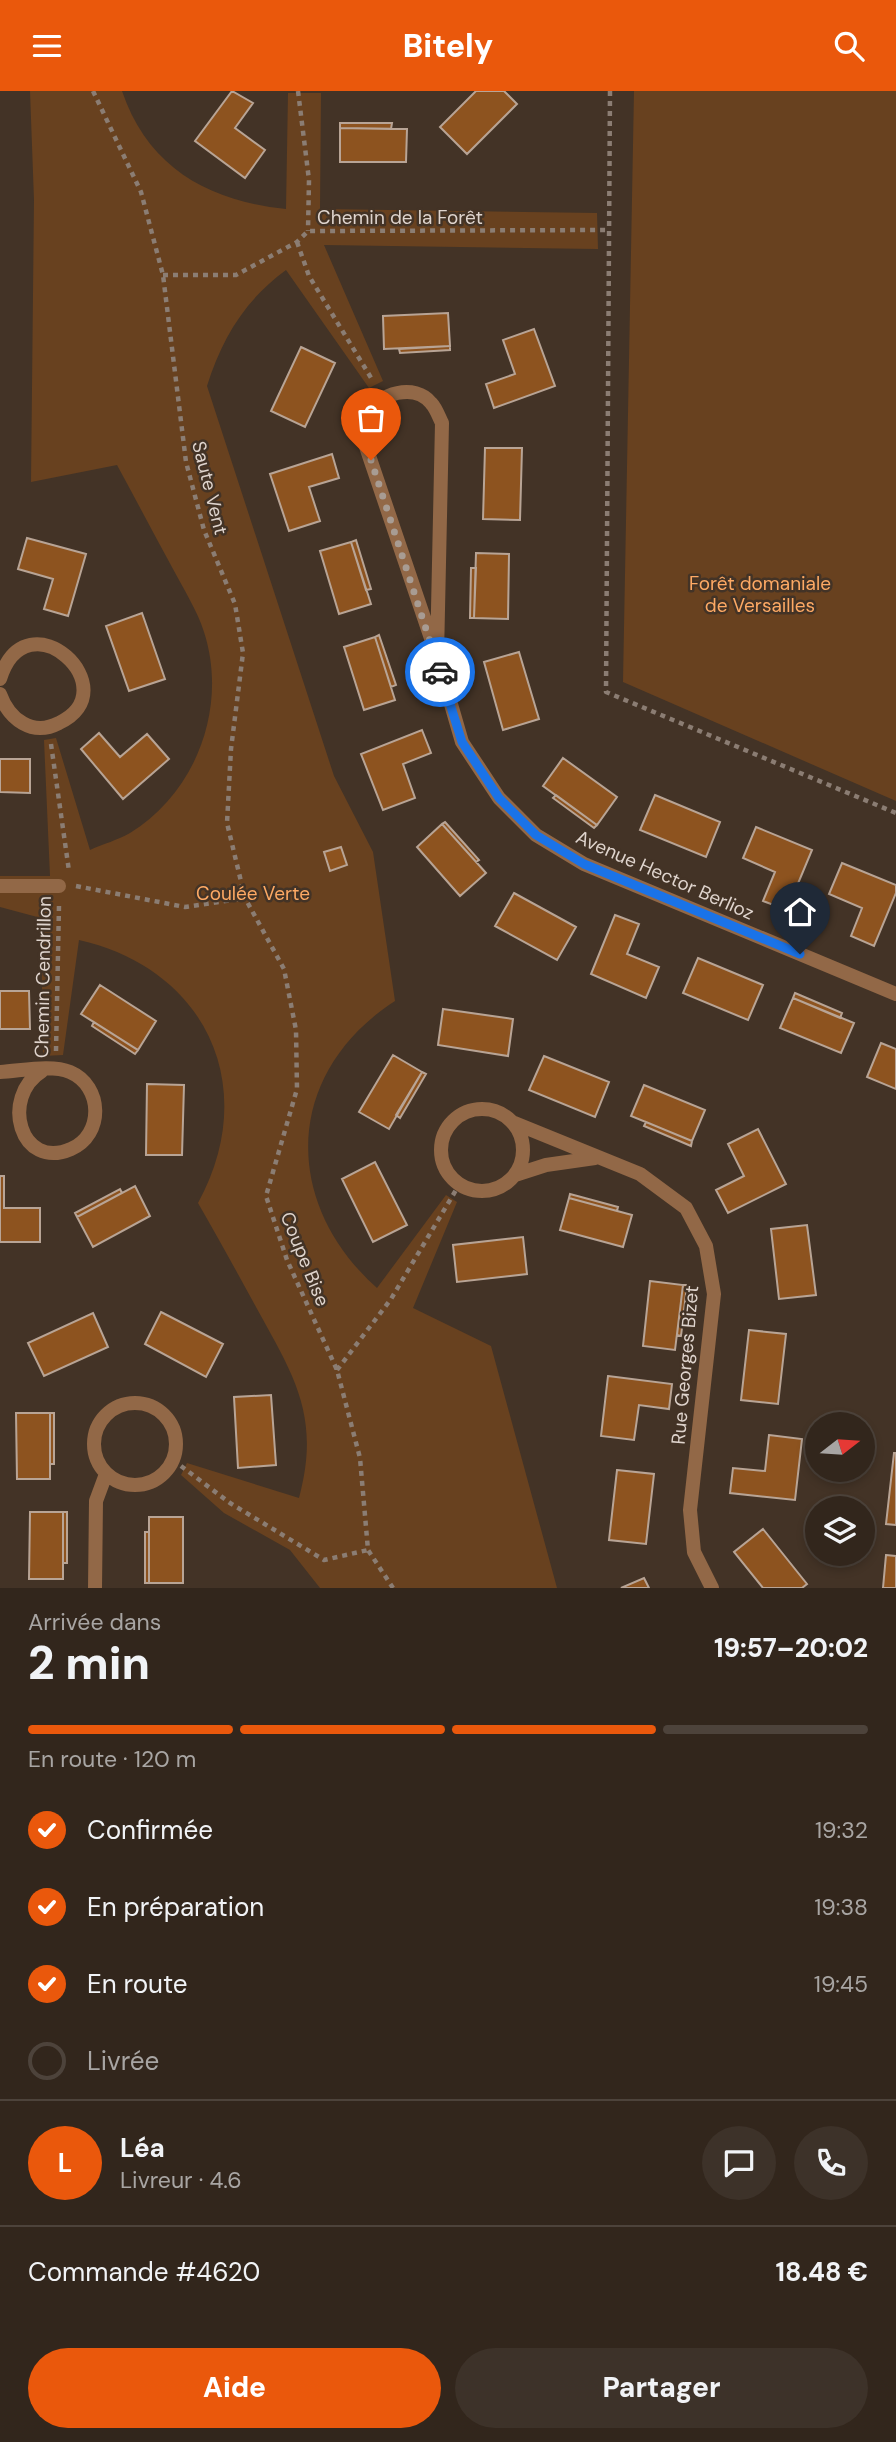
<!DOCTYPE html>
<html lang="fr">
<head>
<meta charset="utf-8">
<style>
  body { margin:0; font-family:"DM Sans",sans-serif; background:#3d3229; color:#f1f3f6; height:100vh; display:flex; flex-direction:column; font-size:26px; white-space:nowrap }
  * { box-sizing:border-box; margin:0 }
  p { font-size:23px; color:#a8a5a3 }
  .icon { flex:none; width:38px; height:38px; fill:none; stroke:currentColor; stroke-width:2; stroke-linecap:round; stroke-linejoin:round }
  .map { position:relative; height:1497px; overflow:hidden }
  .sheet { display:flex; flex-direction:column; background:#32261c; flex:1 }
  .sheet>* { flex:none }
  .needle { width:46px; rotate:73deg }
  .buttons { position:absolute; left:805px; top:1321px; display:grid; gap:14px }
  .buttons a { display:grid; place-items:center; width:70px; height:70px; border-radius:50%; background:#32261c; box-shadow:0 4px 10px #0003,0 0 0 2px #4d433b; font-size:35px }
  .pin { position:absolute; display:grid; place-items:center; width:60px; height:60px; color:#fff; margin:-72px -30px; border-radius:50% 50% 50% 0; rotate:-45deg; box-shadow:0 0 7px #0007 }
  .pin .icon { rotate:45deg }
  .courier { position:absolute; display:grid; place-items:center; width:70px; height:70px; margin:-35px; border:5px solid #1a73e8; border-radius:50%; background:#fff; color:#222; box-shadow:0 2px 9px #0007 }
  .overview em { font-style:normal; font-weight:800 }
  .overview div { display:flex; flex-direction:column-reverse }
  .overview { display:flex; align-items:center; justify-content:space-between; height:119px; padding:0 28px }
  h1 { font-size:46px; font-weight:800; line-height:52px }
  .bar { display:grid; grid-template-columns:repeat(4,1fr); gap:10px 7px; align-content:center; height:84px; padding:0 28px }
  .bar i { height:9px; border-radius:5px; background:#4d433b }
  .bar .selected { background:#ea580c }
  .bar p { grid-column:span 4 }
  .line { display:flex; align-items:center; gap:18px; padding:0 28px; border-top:2px solid #4d433b }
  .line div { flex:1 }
  .round { display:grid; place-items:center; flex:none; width:74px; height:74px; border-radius:37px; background:#3d3229 }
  ol { padding:0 28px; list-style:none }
  li { display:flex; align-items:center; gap:21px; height:77px }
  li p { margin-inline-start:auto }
  li .icon { padding:7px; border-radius:50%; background:#ea580c; color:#fff; stroke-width:4 }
  li:last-child { color:#a8a5a3 }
  li i { width:38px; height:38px; border:4px solid #4d433b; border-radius:50% }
  .button { display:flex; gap:14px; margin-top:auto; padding:14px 28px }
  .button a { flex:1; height:80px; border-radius:42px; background:#ea580c; color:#fff; font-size:28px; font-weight:800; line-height:80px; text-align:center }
  .button a+a { background:#3d3229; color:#f1f3f6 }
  header { display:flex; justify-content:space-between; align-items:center; height:91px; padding:0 28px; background:#ea580c; color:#fff; font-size:32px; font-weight:800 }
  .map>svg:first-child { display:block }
</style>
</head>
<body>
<header><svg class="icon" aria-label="menu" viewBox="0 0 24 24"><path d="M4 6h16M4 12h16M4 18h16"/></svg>Bitely<svg class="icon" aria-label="search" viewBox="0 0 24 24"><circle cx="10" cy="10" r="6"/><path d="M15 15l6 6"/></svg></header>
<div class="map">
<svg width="896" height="1497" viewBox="0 0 896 1497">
  <rect width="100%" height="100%" fill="#433326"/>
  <path fill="#68411f" d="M30,0H122C148,77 209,110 286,118L288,2H321L320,118L597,122L598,158L324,154L383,290L369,297L286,179C245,209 222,247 207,295L334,685L373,761L395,910C284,982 281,1111 377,1197L446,1104L457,1111L413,1217L491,1255L557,1497H320L290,1459L224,1422L181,1384L187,1372L299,1407C321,1325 294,1285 256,1216C237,1181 218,1147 198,1112C261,997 207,878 79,849L63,964L43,965L41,827L0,816V785H50L44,649L56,647L90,759C103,753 118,749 130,742C197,701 228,615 204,541C197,519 184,499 173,478C154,443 136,409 117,374L31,391L34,109Z
    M634,0H896V710L623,591Z"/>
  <path fill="#8d531f" stroke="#b8a495" stroke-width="2" d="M232,0L253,12L235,37L265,59L245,87L195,50Z
    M476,0H504L517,13L467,63L440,36Z
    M340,32H392L391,38L340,37Z
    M340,37L407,38L406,71H340Z
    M448,222L450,255L384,258L383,225Z
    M534,238L555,295L494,317L486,293L515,283L503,249Z
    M450,255V259L400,262L399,258Z
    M301,256L335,272L305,336L271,320Z
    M485,357H522L520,429L483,428Z
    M332,363L339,387L309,396L320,430L289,440L270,383Z
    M27,447L86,463L68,525L44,518L53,488L18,478Z
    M356,449L371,498L366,499L351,451Z
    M351,451L371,513L339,523L320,460Z
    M476,462L509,463L508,528L474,527Z
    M471,477H476L474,527H470Z
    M142,522L165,588L129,600L106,535Z
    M379,544L396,594L391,596L375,546Z
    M375,546L395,609L364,619L344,556Z
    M519,561L539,628L503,639L484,571Z
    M422,639L431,662L403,673L415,707L383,719L361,663Z
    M99,642L120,666L147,643L169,668L123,708L81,658Z
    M563,667L617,706L597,734L543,695Z
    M0,668H30V702L0,701Z
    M556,704L597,734L594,737L553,707Z
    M655,704L720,731L706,766L640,739Z
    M445,731L479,769L476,771L442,733Z
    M442,733L486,782L460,805L417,756Z
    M756,736L812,759L787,819L763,810L775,781L743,767Z
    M341,756L347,774L330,780L324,761Z
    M842,772L896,794V802L874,855L851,845L862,817L829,803Z
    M514,802L576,836L557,869L495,835Z
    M615,824L639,833L627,863L659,876L646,907L591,883Z
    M698,867L763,894L748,929L683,902Z
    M100,894L156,930L138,959L81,923Z
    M0,900H29L30,938H0Z
    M795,902L842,922L840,927L793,907Z
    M793,907L854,932L841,962L780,937Z
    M443,918L513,928L508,965L438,954Z
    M94,931L138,959L135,963L92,935Z
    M881,952L896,958V998L867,986Z
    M393,964L422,981L389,1038L359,1021Z
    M544,965L609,991L595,1026L529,999Z
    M422,981L426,983L400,1027L396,1024Z
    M147,993L184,994L182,1064H146Z
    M644,994L705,1019L692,1050L631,1025Z
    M646,1031L692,1050L691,1055L644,1035Z
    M758,1038L786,1093L728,1122L716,1099L744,1085L728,1053Z
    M375,1071L407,1134L373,1151L342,1088Z
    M0,1085H4V1117H40V1151H0Z
    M135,1095L150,1125L93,1156L77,1126Z
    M120,1098L122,1102L77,1126L75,1122Z
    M570,1103L618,1116L617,1120L569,1107Z
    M569,1107L632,1124L623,1156L560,1139Z
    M807,1134L816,1204L779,1208L771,1138Z
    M523,1146L527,1183L457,1191L453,1154Z
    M650,1190L683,1194L675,1259L643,1255Z
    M683,1194H687L681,1245L677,1244Z
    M161,1221L223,1253L206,1286L145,1253Z
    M93,1222L108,1256L44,1285L28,1252Z
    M749,1239L786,1243L778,1313L741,1309Z
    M608,1285L672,1293L669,1318L639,1314L634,1349L601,1345Z
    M271,1304L276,1374L238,1377L234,1306Z
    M16,1322H50V1388H17Z
    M50,1322H54V1373H50Z
    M769,1344L802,1348L795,1409L730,1402L733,1377L765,1380Z
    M894,1362H896V1434L886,1433Z
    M617,1379L654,1383L646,1453L609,1449Z
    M30,1421H63V1488H29Z
    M63,1421H67V1472H63Z
    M149,1426H183V1492H149Z
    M763,1438L807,1493L802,1497H763L734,1461Z
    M145,1441H149V1492H145Z
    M886,1464L896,1465V1497H883Z
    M644,1487L649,1497H621Z"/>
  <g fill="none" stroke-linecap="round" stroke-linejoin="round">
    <path stroke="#8b7d73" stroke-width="4.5" stroke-dasharray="5 5" stroke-linecap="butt" d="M93,0L141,101L163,184L186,371L204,439L235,513L243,562L231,658L227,732L245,807L284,878L296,939L297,998L266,1105L287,1169L337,1279L360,1367L368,1459L393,1497
      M298,0L309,89L308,140
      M610,0L606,601L896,722
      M297,151L309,185L373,290
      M163,184H236L297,151L308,140L607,139
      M51,653L69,780
      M76,795L185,816L245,807
      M56,960L59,814
      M337,1279L391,1208L459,1094
      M173,1369L230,1412L324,1469L368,1459"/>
    <path stroke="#926847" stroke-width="14" d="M0,795H59"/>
    <path stroke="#926847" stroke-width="14" d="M437,565L442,332C439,326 436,317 431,312C415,292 379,302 367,322C364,328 364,338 362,344L437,565L462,651L499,707L536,744L584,773L896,903
      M0,588C27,502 130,599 59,632C32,646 9,628 0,603
      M0,981C21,980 51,973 70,981C103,995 104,1044 71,1058C20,1080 0,1006 42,980
      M441 1059a41 41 0 1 1 82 0a41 41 0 1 1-82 0Z
      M512,1031L640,1083L686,1117L706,1155L714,1203L690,1419L694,1461L712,1497
      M515,1084L546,1074L595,1067
      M94 1353a41 41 0 1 1 82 0a41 41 0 1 1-82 0Z
      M95,1497L96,1410L106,1383"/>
  </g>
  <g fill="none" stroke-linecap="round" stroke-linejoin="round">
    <path stroke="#a89c93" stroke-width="7" stroke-dasharray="0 12.6" d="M371,369L440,581"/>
    <path stroke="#1a73e8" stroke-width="9" d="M440,581L462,651L499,707L536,744L584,773L800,863"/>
  </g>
  <g text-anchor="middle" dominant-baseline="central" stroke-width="5" stroke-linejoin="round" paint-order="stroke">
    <g font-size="19" fill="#dfd4cd" stroke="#433326">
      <text x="400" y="126">Chemin de la Forêt</text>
      <text transform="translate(210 397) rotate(76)">Saute Vent</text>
      <text transform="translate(665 784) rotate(24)">Avenue Hector Berlioz</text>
      <text transform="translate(43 886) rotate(-89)">Chemin Cendrillon</text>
      <text transform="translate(305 1168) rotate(68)">Coupe Bise</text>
      <text transform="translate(685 1274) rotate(-85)">Rue Georges Bizet</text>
    </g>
    <g font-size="19" fill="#fda964" stroke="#433326">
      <text x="760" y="492">Forêt domaniale<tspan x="760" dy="22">de Versailles</tspan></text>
      <text x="253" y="802">Coulée Verte</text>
    </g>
  </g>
</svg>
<div class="buttons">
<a><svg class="needle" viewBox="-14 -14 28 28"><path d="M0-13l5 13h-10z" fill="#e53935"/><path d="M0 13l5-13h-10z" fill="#a8a5a3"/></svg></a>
<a><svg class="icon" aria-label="layers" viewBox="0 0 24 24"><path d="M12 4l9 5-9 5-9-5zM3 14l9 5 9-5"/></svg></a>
</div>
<div class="pin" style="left:371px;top:369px;background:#ea580c"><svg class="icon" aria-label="bag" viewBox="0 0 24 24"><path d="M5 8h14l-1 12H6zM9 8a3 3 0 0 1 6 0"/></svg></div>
<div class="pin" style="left:800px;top:863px;background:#1f2937"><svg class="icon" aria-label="home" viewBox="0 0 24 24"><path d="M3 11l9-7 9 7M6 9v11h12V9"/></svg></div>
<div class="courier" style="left:440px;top:581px"><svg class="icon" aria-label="car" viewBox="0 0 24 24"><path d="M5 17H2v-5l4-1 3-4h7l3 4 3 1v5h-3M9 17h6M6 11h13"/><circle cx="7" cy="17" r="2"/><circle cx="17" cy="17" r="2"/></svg></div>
</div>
<section class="sheet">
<div class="overview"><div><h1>2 min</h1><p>Arrivée dans</p></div><em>19:57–20:02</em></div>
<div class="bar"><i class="selected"></i><i class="selected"></i><i class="selected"></i><i></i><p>En route · 120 m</p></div>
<ol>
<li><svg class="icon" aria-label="check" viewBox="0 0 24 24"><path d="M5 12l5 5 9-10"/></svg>Confirmée<p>19:32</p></li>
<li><svg class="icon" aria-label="check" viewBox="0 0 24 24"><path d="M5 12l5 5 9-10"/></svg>En préparation<p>19:38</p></li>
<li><svg class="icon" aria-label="check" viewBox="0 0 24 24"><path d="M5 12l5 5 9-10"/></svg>En route<p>19:45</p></li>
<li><i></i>Livrée</li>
</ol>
<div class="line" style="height:126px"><b class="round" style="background:#ea580c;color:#fff">L</b><div><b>Léa</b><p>Livreur · 4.6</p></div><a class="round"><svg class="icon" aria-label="chat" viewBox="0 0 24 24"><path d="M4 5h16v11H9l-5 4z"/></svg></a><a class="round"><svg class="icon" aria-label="phone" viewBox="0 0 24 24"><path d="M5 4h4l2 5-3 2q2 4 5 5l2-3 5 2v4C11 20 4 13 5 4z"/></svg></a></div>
<div class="line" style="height:91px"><div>Commande #4620</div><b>18.48 €</b></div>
<div class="button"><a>Aide</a><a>Partager</a></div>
</section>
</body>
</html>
